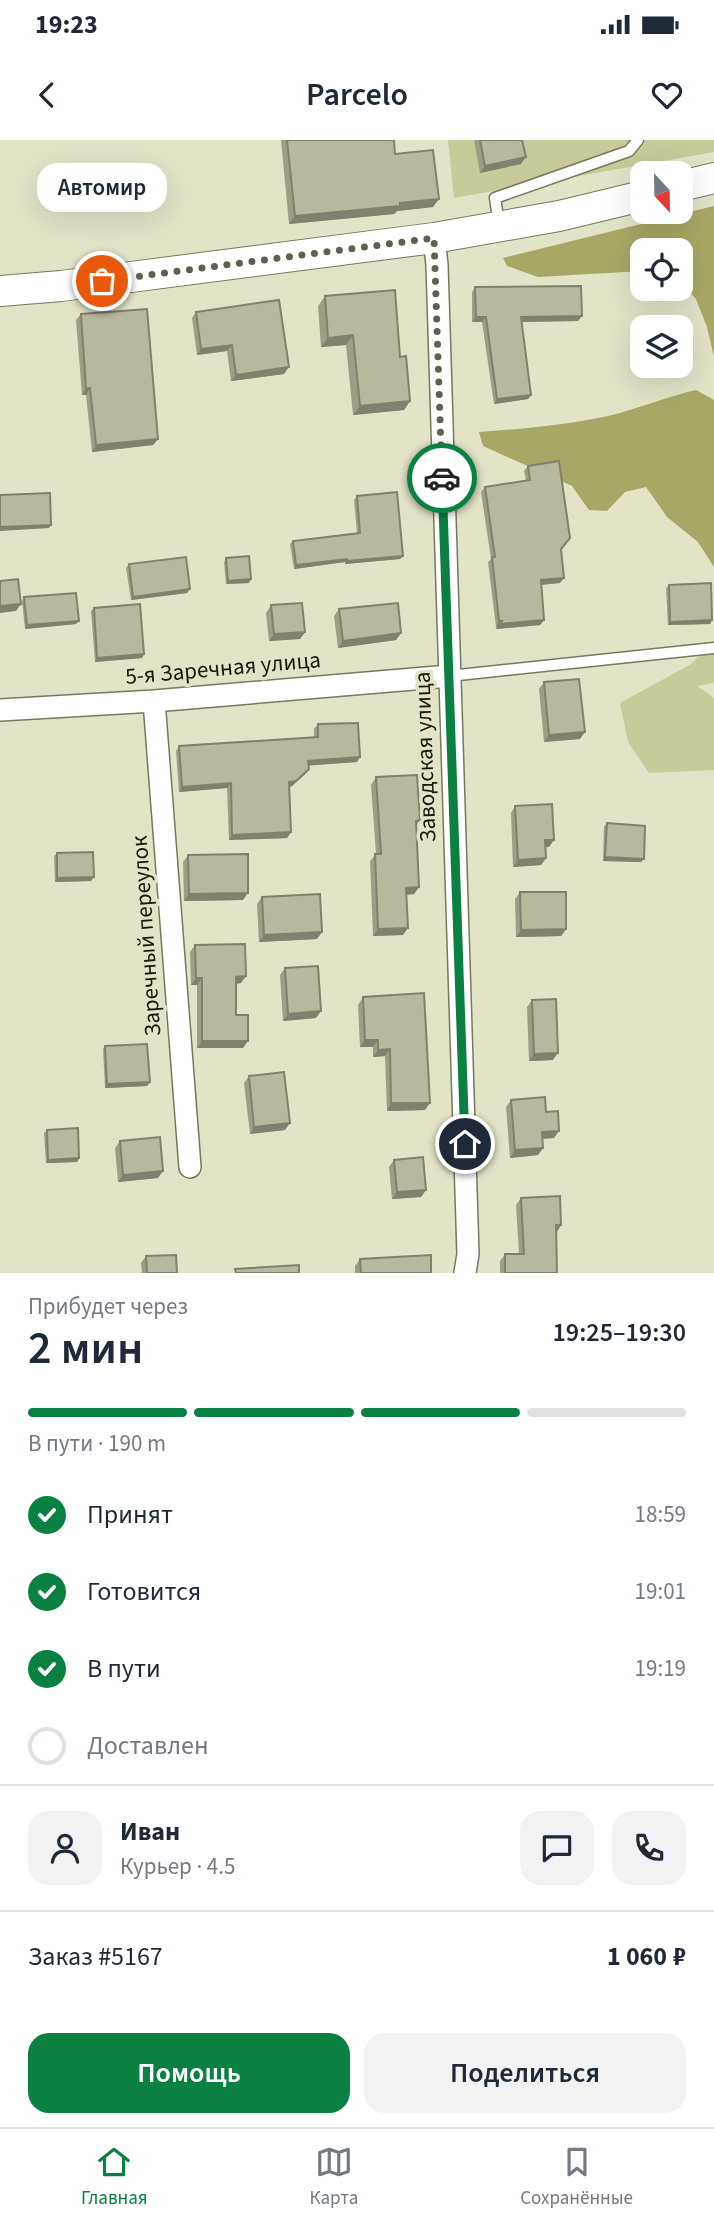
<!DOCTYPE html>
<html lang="ru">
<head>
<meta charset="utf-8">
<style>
  body { margin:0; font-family:"Source Sans 3",sans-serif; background:#f2f2f3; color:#1f2937; height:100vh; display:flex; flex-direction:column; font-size:26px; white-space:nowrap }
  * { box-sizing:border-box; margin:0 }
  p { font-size:23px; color:#747a83 }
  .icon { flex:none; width:38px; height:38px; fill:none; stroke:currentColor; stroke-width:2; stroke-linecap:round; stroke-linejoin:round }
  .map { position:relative; height:1133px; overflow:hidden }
  .details { display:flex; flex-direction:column; background:#fff; flex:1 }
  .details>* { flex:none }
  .needle { width:46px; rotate:158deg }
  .tools { position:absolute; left:630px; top:21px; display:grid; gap:14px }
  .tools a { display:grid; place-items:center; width:63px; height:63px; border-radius:14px; background:#fff; box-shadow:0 7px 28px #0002; font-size:35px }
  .pin { position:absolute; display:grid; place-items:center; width:60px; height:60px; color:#fff; margin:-30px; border:4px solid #fff; border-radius:50%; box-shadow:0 2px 7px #0007 }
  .courier { position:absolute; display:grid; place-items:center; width:70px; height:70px; margin:-35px; border:5px solid #0b8043; border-radius:50%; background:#fff; color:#222; box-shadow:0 2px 9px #0007 }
  .bubble { position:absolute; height:49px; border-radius:21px; background:#fff; box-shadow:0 7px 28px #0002; font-size:23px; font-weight:600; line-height:49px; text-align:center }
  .overview em { font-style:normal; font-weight:600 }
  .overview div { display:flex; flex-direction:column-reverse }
  .overview { display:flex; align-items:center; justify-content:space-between; height:119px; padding:0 28px }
  h1 { font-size:46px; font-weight:600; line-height:52px }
  .bar { display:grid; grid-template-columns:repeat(4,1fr); gap:10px 7px; align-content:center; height:84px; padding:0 28px }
  .bar i { height:9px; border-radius:5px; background:#e0e1e3 }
  .bar .selected { background:#0b8043 }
  .bar p { grid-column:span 4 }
  .line { display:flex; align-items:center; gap:18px; padding:0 28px; border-top:2px solid #e0e1e3 }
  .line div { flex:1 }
  .round { display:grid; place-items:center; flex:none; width:74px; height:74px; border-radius:21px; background:#f2f2f3 }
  ol { padding:0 28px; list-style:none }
  li { display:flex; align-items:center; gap:21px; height:77px }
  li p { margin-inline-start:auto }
  li .icon { padding:7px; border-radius:50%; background:#0b8043; color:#fff; stroke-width:4 }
  li:last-child { color:#747a83 }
  li i { width:38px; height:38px; border:4px solid #e0e1e3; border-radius:50% }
  .primary-button { display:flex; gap:14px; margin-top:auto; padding:14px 28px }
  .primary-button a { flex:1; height:80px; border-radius:21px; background:#0b8043; color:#fff; font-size:28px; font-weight:600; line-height:80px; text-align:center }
  .primary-button a+a { background:#f2f2f3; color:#1f2937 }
  .status { display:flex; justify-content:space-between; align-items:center; height:49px; padding:0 35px; background:#fff; direction:ltr }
  .status svg { height:19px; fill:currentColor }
  header { display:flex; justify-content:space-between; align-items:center; height:91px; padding:0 28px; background:#fff; font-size:32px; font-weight:600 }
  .tab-bar { display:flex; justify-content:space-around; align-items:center; height:98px; border-top:2px solid #e0e1e3; background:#fff; font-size:19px; color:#747a83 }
  .tab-bar a { display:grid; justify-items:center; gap:4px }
  .tab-bar .selected { color:#0b8043 }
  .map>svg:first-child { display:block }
</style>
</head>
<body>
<div class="status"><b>19:23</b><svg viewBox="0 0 49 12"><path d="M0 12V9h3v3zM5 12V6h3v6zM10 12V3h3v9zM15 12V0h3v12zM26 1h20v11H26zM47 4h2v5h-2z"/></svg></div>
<header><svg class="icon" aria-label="back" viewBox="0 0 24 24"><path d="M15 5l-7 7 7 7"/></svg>Parcelo<svg class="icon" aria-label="heart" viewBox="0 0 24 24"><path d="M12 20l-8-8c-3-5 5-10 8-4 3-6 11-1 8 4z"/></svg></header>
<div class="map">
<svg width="714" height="1133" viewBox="0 0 714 1133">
  <rect width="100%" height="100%" fill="#e2e3c7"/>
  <path fill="#c8ca99" d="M448,0H714V12L454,58Z
    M714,502V543L697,546L714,558V630L649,633L628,602L620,563L691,524Z"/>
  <path fill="#a8a866" d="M714,66V217L707,187L696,159L681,143V110H642V131L538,137L507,126L503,118Z
    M696,250L714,260V427L698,402L667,377L646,347L625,352L607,371L589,370L572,346L483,306L479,292C522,289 565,285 608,276C637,269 666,257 696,250Z"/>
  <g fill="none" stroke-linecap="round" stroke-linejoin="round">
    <defs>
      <path id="service" d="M499,84L495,58L629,11L638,0
        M449,536L714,508"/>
      <path id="minor" d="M434,98L437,125L468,1114L465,1133
        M154,561L190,1027
        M0,570L154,561L449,536"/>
      <path id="secondary" d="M681,46L714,38
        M0,151L61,146L434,98L559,76L642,56"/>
    </defs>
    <use href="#service" stroke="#77785f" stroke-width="13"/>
    <use href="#minor" stroke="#77785f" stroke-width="24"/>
    <use href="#secondary" stroke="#77785f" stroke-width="32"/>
    <use href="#service" stroke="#fff" stroke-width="10"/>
    <use href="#minor" stroke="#fff" stroke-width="21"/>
    <use href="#secondary" stroke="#fff" stroke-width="30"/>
  </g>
  <path fill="#9d9e87" d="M281,0H394L395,14L433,67L397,71L394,74L289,84Z
    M474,0H522L521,24L480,33Z
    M475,147L578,181L521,182L531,255L528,259L494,264L482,182H472V152Z
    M325,156L400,217L410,261L404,270L353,275L346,205L321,207L318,166Z
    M196,172L284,234L231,241L227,211L197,215L192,178Z
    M81,174L158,299L153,305L92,312L86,255H82L76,180Z
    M528,326L561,410L560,443L541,445L544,480L540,485L496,489L497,487H496L488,422L491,419L481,352L485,347L526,340L524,331Z
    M357,356L403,416L400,419L345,424V422L294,429L290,404L293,401L357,393L354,360Z
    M226,418L249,443L226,444L224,422Z
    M129,424L190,449L187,453L131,460L126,428Z
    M669,445L712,480L710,484L668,485L666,448Z
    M24,457L76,484L25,489L22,461Z
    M271,465L305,492L300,499L269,501L266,473Z
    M94,468L142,518L95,522L91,471Z
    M339,469L401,493L396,500L338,508L334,476Z
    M544,542L580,599L544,602L539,549Z
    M318,584L357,622L308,625L305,634L292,646L289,647L291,692L287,698L229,700L227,648L179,652L176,611L179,606L314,597V589Z
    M376,637L420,680L416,686L419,747L414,754L406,755L403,795L373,796L370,721L376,714L371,645Z
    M515,666L549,707H546V718L541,725L513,727L511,673Z
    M607,683L641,722L603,721L604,687Z
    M57,713L91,741L55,742L54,716Z
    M188,715L243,760L184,761L183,722Z
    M520,752L566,789L561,796L516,797L515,759Z
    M262,757L317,799L259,802L257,764Z
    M195,805L241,843L236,844V875L243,908H197V845H191L190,812Z
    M285,828L316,878L283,881L280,835Z
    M363,857L425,970L387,971L385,916L373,917V907H360L358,865Z
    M532,860L553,920L529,921L527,867Z
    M105,906L150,942L147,946L105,948L103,909Z
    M249,936L285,990L250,994L244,943Z
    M511,960L546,972L554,998L542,999L543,1008L538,1015L510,1018L506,967Z
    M47,990L79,1018L77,1022L46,1023L44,993Z
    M120,1001L158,1038L118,1042L115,1008Z
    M394,1020L426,1050L421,1057L392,1059L389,1027Z
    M521,1058L557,1092V1133H500V1121L505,1114H519L516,1065Z
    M146,1116L177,1133H142L141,1123Z
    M360,1119L431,1133H355V1126Z"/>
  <path fill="#80816e" d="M526,17L521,24L480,33L485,26Z
    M439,59L433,67L397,71L394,74L289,84L295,76Z
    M582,176L578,181L517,182L521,177Z
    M476,177H486L482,182H472Z
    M353,195L346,205L321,207L328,198Z
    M232,205L227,211L197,215L201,209Z
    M289,227L284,234L231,241L236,235Z
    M90,248L86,255H82L86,249Z
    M531,255L528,259L494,264L497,259Z
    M410,261L404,270L353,275L360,266Z
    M158,299L153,305L92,312L96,305Z
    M51,385L49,388L0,391V387Z
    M403,416L400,419L345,424L347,421Z
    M347,419L345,422L294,429L296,425Z
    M564,438L560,443L537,445L541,440Z
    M251,439L249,443L226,444L228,441Z
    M190,449L187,453L131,460L133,457Z
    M21,464L16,471L0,473V466Z
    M544,480L540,485L496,489L497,487H496L499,481Z
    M712,480L710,484L668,485L670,482Z
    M79,481L76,484L25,489L27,485Z
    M305,492L300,499L269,501L274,494Z
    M401,493L396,500L338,508L343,501Z
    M144,514L142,518L95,522L97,518Z
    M585,592L580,599L544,602L549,595Z
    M360,617L357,622L304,626L308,621Z
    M309,629L305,634L292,646L285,647L289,642Z
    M231,643L227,648L179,652L182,647Z
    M291,692L287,698L229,700L232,695Z
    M545,700H554L549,707H540Z
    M605,717L644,719L641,722L603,721Z
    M546,718L541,725L513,727L518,720Z
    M94,737L91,741L55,742L57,738Z
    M419,747L414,754L401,755L406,748Z
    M248,753L243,760L184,761L189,754Z
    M408,788L403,795L373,796L378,789Z
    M566,789L561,796L516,797L521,790Z
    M322,792L317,799L259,802L264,795Z
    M246,836L241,843L231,844L236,837Z
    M196,838H202L197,845H191Z
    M321,871L316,878L283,881L288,874Z
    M365,900H378L373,907H360Z
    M202,901H248L243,908H197Z
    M390,909L385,916L373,917L378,910Z
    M558,913L553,920L529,921L534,914Z
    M150,942L147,946L105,948L107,944Z
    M391,963H430L425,970L387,971Z
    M290,983L285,990L250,994L254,987Z
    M559,991L554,998L537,999L542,992Z
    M543,1008L538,1015L510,1018L515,1010Z
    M79,1018L77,1022L46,1023L48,1020Z
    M163,1031L158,1038L118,1042L123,1035Z
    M426,1050L421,1057L392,1059L397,1052Z
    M556,1085H561L557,1092H551Z"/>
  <path fill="#b7b89d" stroke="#80816e" stroke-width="2" d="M287,0H394L395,14L433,10L439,59L400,63V66L295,76Z
    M480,0H522L526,17L485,26Z
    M581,146L582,176L521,177L531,255L497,259L486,177H476L475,147Z
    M395,150L400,217L406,216L410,261L360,266L353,195L328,198L325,156Z
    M279,160L289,227L236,235L232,205L201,209L196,172Z
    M147,169L158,299L96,305L90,248L86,249L81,174Z
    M559,321L570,398L561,409L564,438L541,440L544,480L500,484L502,481H499L492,417H495L485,347L530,340L528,326Z
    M397,352L403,416L347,421V419L296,425L293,401L360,393L357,356Z
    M50,353L51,385L0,387V355Z
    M249,416L251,439L228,441L226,418Z
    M186,417L190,449L133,457L129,424Z
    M18,439L21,464L0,466V441Z
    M711,443L712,480L670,482L669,445Z
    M76,453L79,481L27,485L24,457Z
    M302,463L305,492L274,494L271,465Z
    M398,463L401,493L343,501L339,469Z
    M140,464L144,514L97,518L94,468Z
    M579,539L585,592L549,595L544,542Z
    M358,583L360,617L308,621L309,629L296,641L289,642L291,692L232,695L231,643L182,647L179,606L318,597V584Z
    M417,635L420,680L416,681L419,747L406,748L408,788L378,789L375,714H381L376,637Z
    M552,664L554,700H545L546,718L518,720L515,666Z
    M607,683L645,686L644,719L605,717Z
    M93,712L94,737L57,738V713Z
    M248,714V753L189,754L188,715Z
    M520,752H566V789L521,790Z
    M320,754L322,792L264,795L262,757Z
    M245,804L246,836L236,837V875H248V901H202V838H196L195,805Z
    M318,826L321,871L288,874L285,828Z
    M424,853L430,963H391L390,909L378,910V900H365L363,857Z
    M556,859L558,913L534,914L532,860Z
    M147,904L150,942L107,944L105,906Z
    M284,932L290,983L254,987L249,936Z
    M545,957L546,972L558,971L559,991L542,992L543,1008L515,1010L511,960Z
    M78,988L79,1018L48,1020L47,990Z
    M160,997L163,1031L123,1035L120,1001Z
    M423,1017L426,1050L397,1052L394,1020Z
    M560,1056L561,1085H556L557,1133H505V1114H524L521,1058Z
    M176,1115L177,1133H147L146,1116Z
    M431,1115V1133H361L360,1119Z
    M299,1125V1133H236L235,1129Z"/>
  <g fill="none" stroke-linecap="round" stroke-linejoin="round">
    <path stroke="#606050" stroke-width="7" stroke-dasharray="0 12.6" d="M102,141L434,98L442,338"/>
    <path stroke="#0b8043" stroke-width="9" d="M442,338L465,1004"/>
  </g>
  <g text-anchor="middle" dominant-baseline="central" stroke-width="7" stroke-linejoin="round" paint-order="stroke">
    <g font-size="23" fill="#1a1a10" stroke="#e2e3c7">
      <text transform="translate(223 528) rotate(-5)">5-я Заречная улица</text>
      <text transform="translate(425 617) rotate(-92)">Заводская улица</text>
      <text transform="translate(146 796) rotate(-94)">Заречный переулок</text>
    </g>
  </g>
</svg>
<div class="tools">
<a><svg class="needle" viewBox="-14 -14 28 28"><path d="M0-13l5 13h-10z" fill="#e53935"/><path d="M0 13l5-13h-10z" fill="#747a83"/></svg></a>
<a><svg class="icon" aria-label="locate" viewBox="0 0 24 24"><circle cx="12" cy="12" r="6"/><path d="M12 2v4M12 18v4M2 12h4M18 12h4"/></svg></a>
<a><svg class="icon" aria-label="layers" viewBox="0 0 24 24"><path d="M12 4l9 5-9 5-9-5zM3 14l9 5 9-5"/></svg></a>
</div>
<div class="pin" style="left:102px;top:141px;background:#ea580c"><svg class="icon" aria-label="bag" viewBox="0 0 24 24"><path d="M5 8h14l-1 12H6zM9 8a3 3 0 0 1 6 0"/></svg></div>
<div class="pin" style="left:465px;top:1004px;background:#1f2937"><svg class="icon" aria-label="home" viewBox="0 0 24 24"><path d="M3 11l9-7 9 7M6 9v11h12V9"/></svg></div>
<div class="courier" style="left:442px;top:338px"><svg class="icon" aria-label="car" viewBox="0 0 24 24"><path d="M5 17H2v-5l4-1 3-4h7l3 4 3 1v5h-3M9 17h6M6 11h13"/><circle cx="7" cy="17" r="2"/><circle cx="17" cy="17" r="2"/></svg></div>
<div class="bubble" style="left:37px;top:23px;width:130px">Автомир</div>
</div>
<section class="details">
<div class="overview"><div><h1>2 мин</h1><p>Прибудет через</p></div><em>19:25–19:30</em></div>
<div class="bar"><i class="selected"></i><i class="selected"></i><i class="selected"></i><i></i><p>В пути · 190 m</p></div>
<ol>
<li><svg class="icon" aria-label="check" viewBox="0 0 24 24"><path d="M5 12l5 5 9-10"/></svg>Принят<p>18:59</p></li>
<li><svg class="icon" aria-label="check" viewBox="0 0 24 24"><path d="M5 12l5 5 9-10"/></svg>Готовится<p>19:01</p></li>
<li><svg class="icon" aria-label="check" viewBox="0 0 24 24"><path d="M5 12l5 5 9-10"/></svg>В пути<p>19:19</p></li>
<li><i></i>Доставлен</li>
</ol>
<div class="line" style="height:126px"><a class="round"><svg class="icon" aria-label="person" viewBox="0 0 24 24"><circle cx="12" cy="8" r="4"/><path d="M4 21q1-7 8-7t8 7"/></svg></a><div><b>Иван</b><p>Курьер · 4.5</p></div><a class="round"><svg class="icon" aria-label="chat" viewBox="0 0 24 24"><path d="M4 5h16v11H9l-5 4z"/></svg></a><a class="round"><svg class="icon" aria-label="phone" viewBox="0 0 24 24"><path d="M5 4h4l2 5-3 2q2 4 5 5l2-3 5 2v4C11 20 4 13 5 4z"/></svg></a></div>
<div class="line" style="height:91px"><div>Заказ #5167</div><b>1 060 ₽</b></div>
<div class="primary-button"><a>Помощь</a><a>Поделиться</a></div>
</section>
<nav class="tab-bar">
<a class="selected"><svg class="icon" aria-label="home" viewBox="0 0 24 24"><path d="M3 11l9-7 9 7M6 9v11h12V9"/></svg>Главная</a>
<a><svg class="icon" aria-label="map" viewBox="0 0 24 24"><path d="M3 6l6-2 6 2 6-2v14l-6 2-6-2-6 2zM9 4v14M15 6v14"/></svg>Карта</a>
<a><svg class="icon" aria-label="saved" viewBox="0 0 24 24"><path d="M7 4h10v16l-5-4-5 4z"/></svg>Сохранённые</a>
</nav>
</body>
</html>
